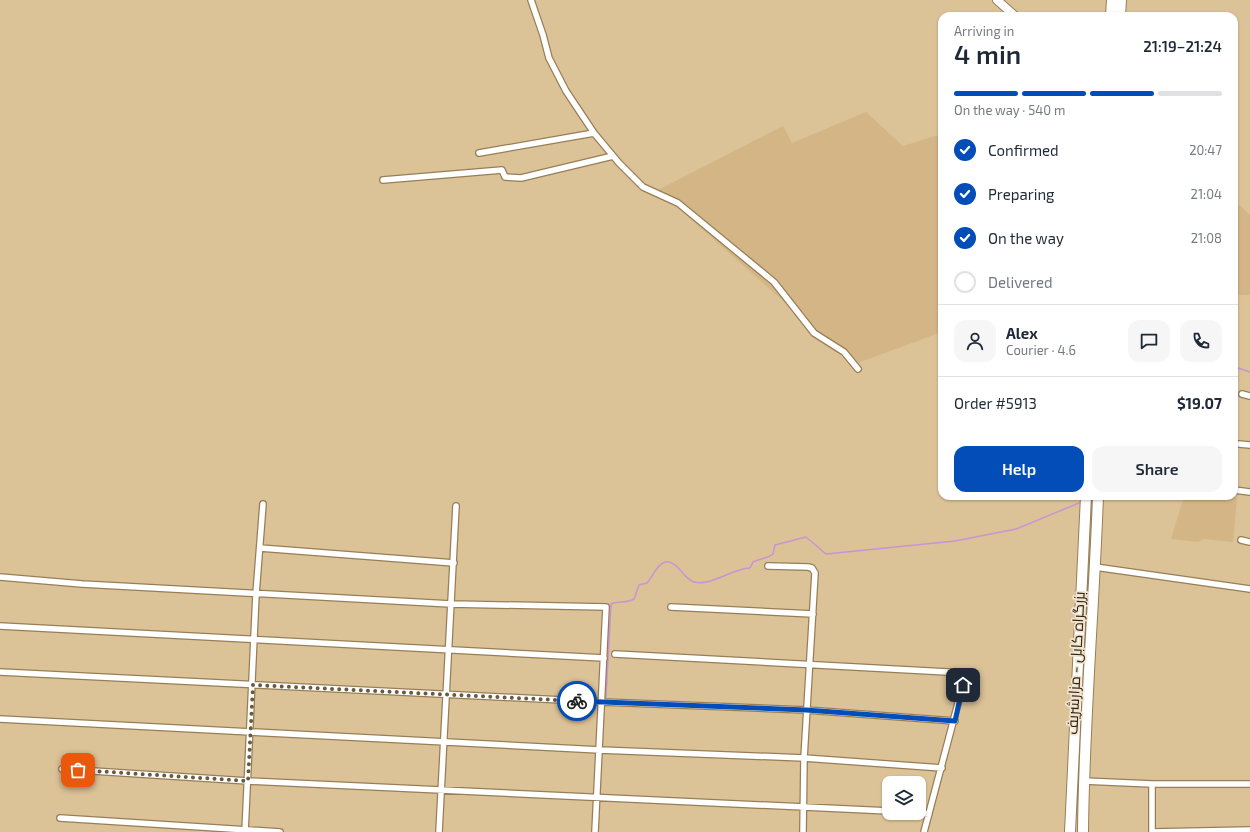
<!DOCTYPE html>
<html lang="en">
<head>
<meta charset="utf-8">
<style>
  body { margin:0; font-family:"Exo 2",Cairo,sans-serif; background:#f6f6f7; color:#1f2937; height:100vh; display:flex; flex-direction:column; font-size:15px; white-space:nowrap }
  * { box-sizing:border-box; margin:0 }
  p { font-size:13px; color:#747a83 }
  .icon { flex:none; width:22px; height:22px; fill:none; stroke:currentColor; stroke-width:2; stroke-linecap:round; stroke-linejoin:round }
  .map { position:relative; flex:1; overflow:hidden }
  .drawer { position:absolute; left:938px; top:12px; width:300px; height:488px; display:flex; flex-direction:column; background:#fff; border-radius:12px; box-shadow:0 1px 3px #0004 }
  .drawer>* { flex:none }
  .controls { position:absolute; left:882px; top:776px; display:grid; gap:8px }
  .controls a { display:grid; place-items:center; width:44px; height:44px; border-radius:8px; background:#fff; box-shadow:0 1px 3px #0004; font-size:20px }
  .pin { position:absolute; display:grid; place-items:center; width:34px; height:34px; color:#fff; margin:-17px; border-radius:8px; box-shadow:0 2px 6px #0006 }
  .courier { position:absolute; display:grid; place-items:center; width:40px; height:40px; margin:-20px; border:3px solid #024db7; border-radius:50%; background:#fff; color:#222; box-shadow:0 1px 5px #0007 }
  .overview em { font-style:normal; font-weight:600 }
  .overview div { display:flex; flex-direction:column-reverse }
  .overview { display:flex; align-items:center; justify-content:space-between; height:68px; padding:0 16px }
  h1 { font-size:26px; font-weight:600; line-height:30px }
  .bar { display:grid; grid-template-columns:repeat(4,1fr); gap:6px 4px; align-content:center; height:48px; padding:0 16px }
  .bar i { height:5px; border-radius:3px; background:#e0e1e3 }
  .bar .current { background:#024db7 }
  .bar p { grid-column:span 4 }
  .line { display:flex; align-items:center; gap:10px; padding:0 16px; border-top:1px solid #e0e1e3 }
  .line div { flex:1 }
  .round { display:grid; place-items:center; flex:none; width:42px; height:42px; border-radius:12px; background:#f6f6f7 }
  ol { padding:0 16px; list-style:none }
  li { display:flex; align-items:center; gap:12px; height:44px }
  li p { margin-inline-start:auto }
  li .icon { padding:4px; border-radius:50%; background:#024db7; color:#fff; stroke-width:4 }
  li:last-child { color:#747a83 }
  li i { width:22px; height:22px; border:2px solid #e0e1e3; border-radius:50% }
  .cta { display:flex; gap:8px; margin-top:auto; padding:8px 16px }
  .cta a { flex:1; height:46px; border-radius:12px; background:#024db7; color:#fff; font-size:16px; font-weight:600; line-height:46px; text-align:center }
  .cta a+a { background:#f6f6f7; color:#1f2937 }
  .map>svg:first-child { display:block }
</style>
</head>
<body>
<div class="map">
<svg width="1250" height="832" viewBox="0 0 1250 832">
  <rect width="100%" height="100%" fill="#dcc297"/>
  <path fill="#d4b686" d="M866,112L903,146L942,134V332L852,365L843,354L658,190L783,126L792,143Z
    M1234,200L1250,215V295H1234Z
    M1234,495L1237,498L1233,542L1204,539L1198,542L1171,539L1184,496Z"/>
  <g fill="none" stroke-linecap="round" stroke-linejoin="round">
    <path stroke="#c894d4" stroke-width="1.5" d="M1234,370L1238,368L1250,372
      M606,697L611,604C619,600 625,604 634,599L639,585L647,583C653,577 656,565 665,562C676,559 684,579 694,582C710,587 736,567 750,568L753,562C760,558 767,559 773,554L775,545L806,537L826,554L955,541L1016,529L1079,503"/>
    <defs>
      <path id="street" d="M531,0L543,35L549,58L566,91L594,133L619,163L643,187L678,203L774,282L814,333L844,352L858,369
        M479,153L594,133
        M383,180L502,170L505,177L521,178L613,156
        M1242,394L1250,396
        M1239,444L1250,445
        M1234,490L1250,492
        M1241,540L1250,542
        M260,548L454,563
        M768,566L808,567L812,568L815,573L804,758L803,832
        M1095,567L1250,589
        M0,577L82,584L451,604L606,607L595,832
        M671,607L813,614
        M0,626L604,658
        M615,654L966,673L924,832
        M0,672L602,702L806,710L955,721
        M0,719L600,750L804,758L942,768
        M62,769L248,781L889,811
        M1084,781L1152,784H1250
        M918,813L929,814
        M60,818L280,832
        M245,832L256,594L263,504
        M439,832L456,506
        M1152,832L1250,830
        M1152,832V784"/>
      <path id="secondary" d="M997,0L1015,16"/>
      <path id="highway" d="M1111,16L1112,0
        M1120,16L1121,0
        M1070,832L1086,496
        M1083,832C1084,720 1094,608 1098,496"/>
    </defs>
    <use href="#street" stroke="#977e56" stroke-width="8"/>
    <use href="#secondary" stroke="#977e56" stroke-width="10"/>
    <use href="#highway" stroke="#977e56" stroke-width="12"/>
    <use href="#street" stroke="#fff" stroke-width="5.5"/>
    <use href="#secondary" stroke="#fff" stroke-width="8"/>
    <use href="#highway" stroke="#fff" stroke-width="10"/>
  </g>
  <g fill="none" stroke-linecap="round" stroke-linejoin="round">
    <path stroke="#69593f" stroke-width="4" stroke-dasharray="0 7.2" d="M78,770L248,781L253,685L577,701"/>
    <path stroke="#024db7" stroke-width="5" d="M577,701L806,710L955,721L963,685"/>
  </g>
  <g text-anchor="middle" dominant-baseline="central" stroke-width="3.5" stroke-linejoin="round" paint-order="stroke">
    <g font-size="15" fill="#2b2110" stroke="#f2e4cf">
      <text transform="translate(1075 663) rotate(-87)">بزرگراه کابل - مزارشریف</text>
    </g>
  </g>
</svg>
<div class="controls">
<a><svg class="icon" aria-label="layers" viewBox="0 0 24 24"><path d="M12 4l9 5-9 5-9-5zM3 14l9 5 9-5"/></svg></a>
</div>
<div class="pin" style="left:78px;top:770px;background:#ea580c"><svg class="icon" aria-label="bag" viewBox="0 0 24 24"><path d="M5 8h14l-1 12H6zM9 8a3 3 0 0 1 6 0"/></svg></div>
<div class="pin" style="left:963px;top:685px;background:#1f2937"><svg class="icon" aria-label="home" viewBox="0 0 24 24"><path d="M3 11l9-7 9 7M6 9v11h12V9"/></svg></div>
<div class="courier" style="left:577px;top:701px"><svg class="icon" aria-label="bike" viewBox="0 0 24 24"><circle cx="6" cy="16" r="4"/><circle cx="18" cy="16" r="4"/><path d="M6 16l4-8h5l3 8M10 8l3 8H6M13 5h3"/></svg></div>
<section class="drawer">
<div class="overview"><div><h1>4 min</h1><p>Arriving in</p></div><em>21:19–21:24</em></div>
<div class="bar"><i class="current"></i><i class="current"></i><i class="current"></i><i></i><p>On the way · 540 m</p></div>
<ol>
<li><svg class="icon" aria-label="check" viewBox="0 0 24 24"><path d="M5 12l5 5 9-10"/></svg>Confirmed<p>20:47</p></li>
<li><svg class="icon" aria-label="check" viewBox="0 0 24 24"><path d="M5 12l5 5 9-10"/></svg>Preparing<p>21:04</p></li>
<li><svg class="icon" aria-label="check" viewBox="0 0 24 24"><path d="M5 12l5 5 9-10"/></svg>On the way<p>21:08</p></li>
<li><i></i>Delivered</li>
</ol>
<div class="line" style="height:72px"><a class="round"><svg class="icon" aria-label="person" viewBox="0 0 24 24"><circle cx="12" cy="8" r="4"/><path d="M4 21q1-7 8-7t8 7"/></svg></a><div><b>Alex</b><p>Courier · 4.6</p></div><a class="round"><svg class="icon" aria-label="chat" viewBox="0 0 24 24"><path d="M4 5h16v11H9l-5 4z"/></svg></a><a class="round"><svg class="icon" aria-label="phone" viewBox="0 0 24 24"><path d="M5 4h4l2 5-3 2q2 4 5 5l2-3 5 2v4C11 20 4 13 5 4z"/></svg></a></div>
<div class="line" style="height:52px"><div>Order #5913</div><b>$19.07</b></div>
<div class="cta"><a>Help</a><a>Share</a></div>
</section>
</div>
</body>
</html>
